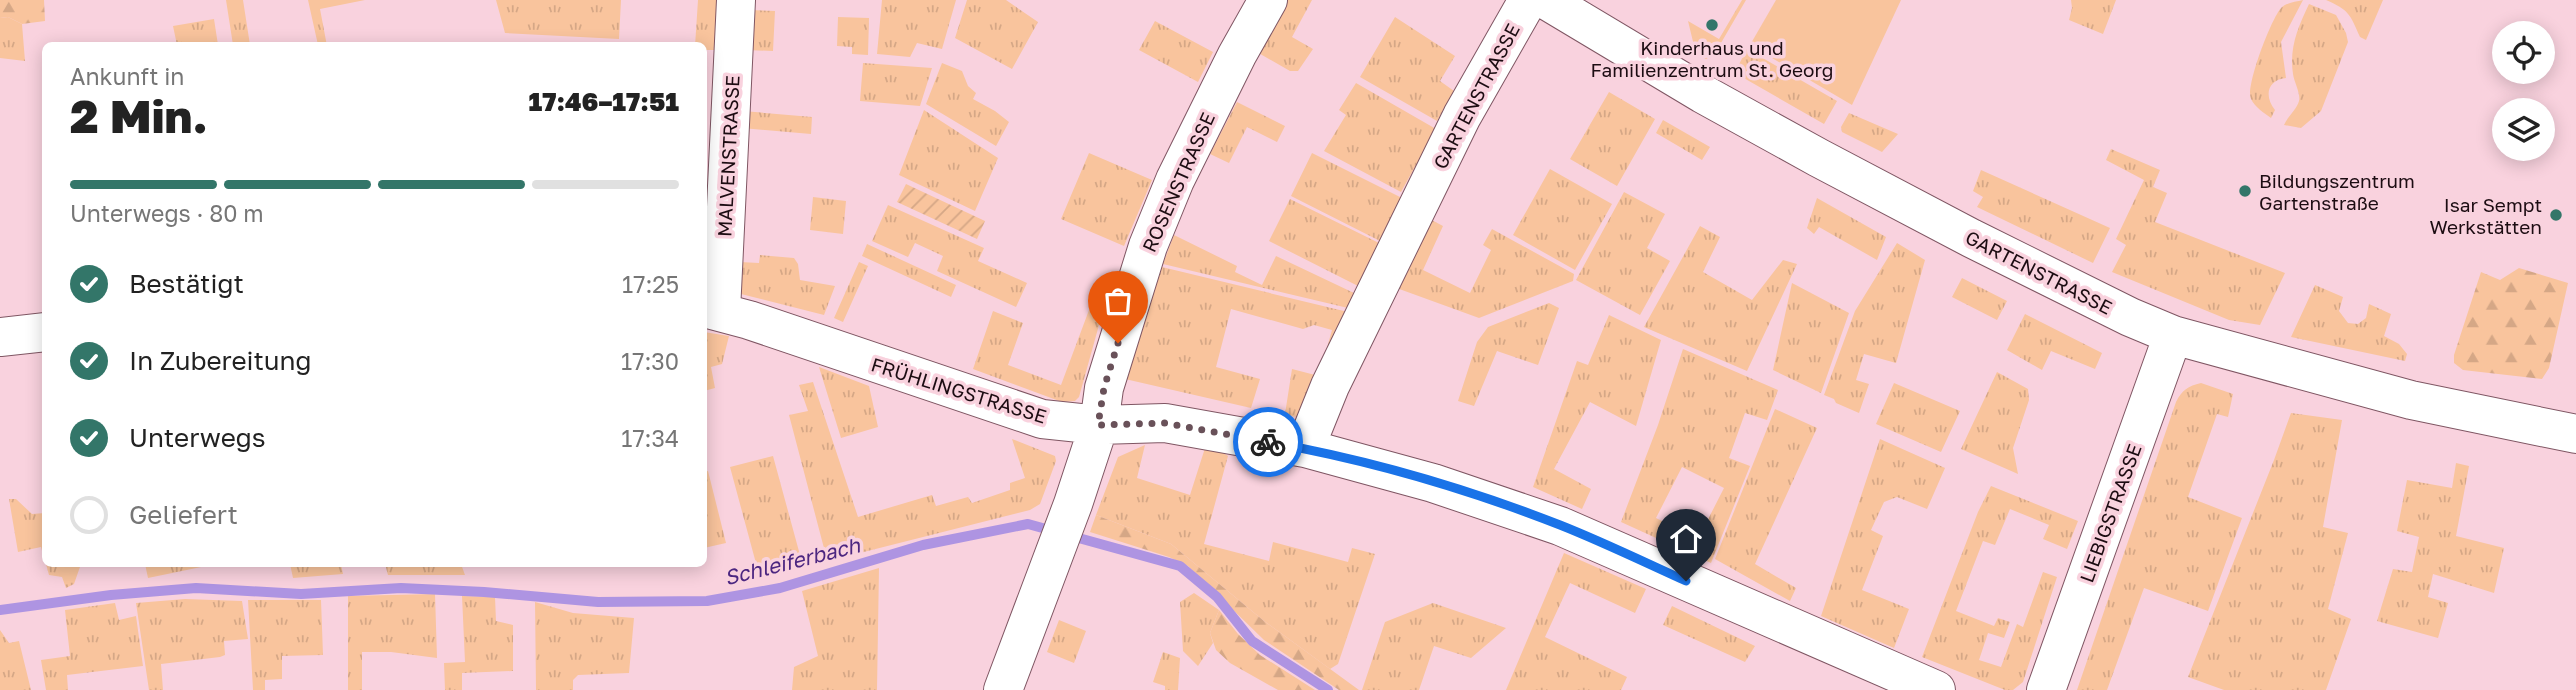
<!DOCTYPE html>
<html lang="de">
<head>
<meta charset="utf-8">
<style>
  body { margin:0; font-family:"Golos Text",sans-serif; background:#f6f6f6; color:#222; height:100vh; display:flex; flex-direction:column; font-size:26px; white-space:nowrap }
  * { box-sizing:border-box; margin:0 }
  p { font-size:23px; color:#767676 }
  .icon { flex:none; width:38px; height:38px; fill:none; stroke:currentColor; stroke-width:2; stroke-linecap:round; stroke-linejoin:round }
  .map { position:relative; flex:1; overflow:hidden }
  .panel { position:absolute; left:42px; top:42px; width:665px; height:525px; display:flex; flex-direction:column; background:#fff; border-radius:10px; box-shadow:0 4px 18px #0003 }
  .panel>* { flex:none }
  .tools { position:absolute; left:2492px; top:21px; display:grid; gap:14px }
  .tools a { display:grid; place-items:center; width:63px; height:63px; border-radius:50%; background:#fff; box-shadow:0 4px 18px #0003; font-size:35px }
  .pin { position:absolute; display:grid; place-items:center; width:60px; height:60px; color:#fff; margin:-72px -30px; border-radius:50% 50% 50% 0; rotate:-45deg; box-shadow:0 0 7px #0007 }
  .pin .icon { rotate:45deg }
  .courier { position:absolute; display:grid; place-items:center; width:70px; height:70px; margin:-35px; border:5px solid #1a73e8; border-radius:50%; background:#fff; color:#222; box-shadow:0 2px 9px #0007 }
  .headline em { font-style:normal; font-weight:800 }
  .headline div { display:flex; flex-direction:column-reverse }
  .headline { display:flex; align-items:center; justify-content:space-between; height:119px; padding:0 28px }
  h1 { font-size:46px; font-weight:800; line-height:52px }
  .bar { display:grid; grid-template-columns:repeat(4,1fr); gap:10px 7px; align-content:center; height:84px; padding:0 28px }
  .bar i { height:9px; border-radius:5px; background:#e0e0e0 }
  .bar .current { background:#337669 }
  .bar p { grid-column:span 4 }
  ol { padding:0 28px; list-style:none }
  li { display:flex; align-items:center; gap:21px; height:77px }
  li p { margin-inline-start:auto }
  li .icon { padding:7px; border-radius:50%; background:#337669; color:#fff; stroke-width:4 }
  li:last-child { color:#767676 }
  li i { width:38px; height:38px; border:4px solid #e0e0e0; border-radius:50% }
  .map>svg:first-child { display:block }
</style>
</head>
<body>
<div class="map">
<svg width="2576" height="690" viewBox="0 0 2576 690">
  <defs>
    <pattern id="grass-tufts" width="24" height="20" patternUnits="userSpaceOnUse" patternTransform="scale(1.75)"><rect width="24" height="20" fill="#f9c49d"/><path d="M3 7l-1-3M5 7V3M7 7l1-3M15 17l-1-3M17 17v-4M19 17l1-3" fill="none" stroke="#d5a786"/></pattern>
    <pattern id="forest-firs" width="22" height="20" patternUnits="userSpaceOnUse" patternTransform="scale(1.75)"><rect width="22" height="20" fill="#f9c49d"/><path d="M5 1l3.5 6h-7zM16 11l3.5 6h-7z" fill="#d5a786"/></pattern>
    <pattern id="garden-furrows" width="10" height="10" patternUnits="userSpaceOnUse" patternTransform="scale(1.75)"><rect width="10" height="10" fill="#f9c49d"/><path d="M-1 1l2-2M0 10L10 0M9 11l2-2" fill="none" stroke="#d5a786"/></pattern>
  </defs>
  <rect width="100%" height="100%" fill="#f9d2de"/>
  <path fill="url(#grass-tufts)" fill-rule="evenodd" d="M226,0H243L250,45H233Z
    M308,0H365L320,9L327,46L318,45Z
    M496,0H621L619,39L505,33Z
    M698,0H717L715,50H704V46H695Z
    M882,0H956L942,49L917,43L910,57L877,54Z
    M967,0H1006L1038,22L1012,69L955,38Z
    M1284,0H1312L1292,37L1313,49L1298,71H1290L1255,51Z
    M1742,0H1746L1714,55L1706,59L1696,54L1688,21L1719,39Z
    M2071,0H2116L2103,34L2069,20L2072,8Z
    M2303,0L2281,42L2286,78C2267,80 2264,96 2275,110L2271,118C2264,113 2255,107 2251,99C2245,87 2272,16 2282,7C2288,2 2296,2 2303,0Z
    M2326,0H2383L2366,40L2360,37C2350,14 2349,10 2326,0Z
    M2309,4L2336,15L2346,33L2348,42L2321,111L2301,128L2284,125C2288,116 2297,109 2299,101C2301,94 2294,82 2293,74C2289,48 2298,27 2309,4Z
    M748,10L775,11L773,51L746,50Z
    M8,17L22,24L25,61L0,58V18Z
    M838,17L869,18L868,55L852,54V47L837,46Z
    M1395,17L1455,56L1440,81L1454,91L1437,121L1360,77Z
    M214,19L218,45H177L173,26Z
    M1155,21L1213,52L1198,82L1139,50Z
    M1747,49L1837,101L1824,124L1742,77L1736,70Z
    M863,63L932,68L920,106L860,101Z
    M942,63L962,71L968,86L976,93L973,99L995,111L1009,122L996,146L926,104Z
    M1356,83L1436,129L1401,192L1324,151L1346,115L1339,110Z
    M1609,92L1655,119L1617,186L1570,159Z
    M1237,102L1285,126L1277,142L1247,127L1229,163L1210,154Z
    M924,110L998,158L975,211L899,175Z
    M743,111L812,117L811,134L742,128Z
    M1849,113L1898,134L1882,152L1842,132L1841,127Z
    M1663,120L1710,147L1702,160L1656,133Z
    M2111,149L2160,170L2153,187L2167,193L2155,222L2285,273L2260,325L2229,320L2112,272L2126,245L2116,239L2144,180L2106,160Z
    M1089,153L1152,180L1124,246L1061,219Z
    M1312,153L1402,198L1380,241L1291,196Z
    M1550,169L1612,204L1575,270L1513,235Z
    M1981,170L2110,228L2093,263L1977,207L1983,197L1973,191Z
    M1624,192L1665,214L1647,248L1670,261L1640,315L1576,280Z
    M813,197L846,201L843,234L810,230Z
    M1817,198L1886,237L1877,260L1819,227L1814,234L1807,228Z
    M1290,199L1379,243L1358,286L1269,241Z
    M888,205L984,248L978,261L1027,283L1016,307L937,271L943,256L915,243L908,257L872,241Z
    M1424,216L1443,226L1423,270L1470,293L1491,250L1483,245L1492,229L1574,274L1573,281L1479,318L1391,286Z
    M1700,226L1720,237L1703,272L1752,300L1783,260L1797,264L1747,371L1644,327Z
    M1174,235L1237,266L1235,272L1262,285L1276,256L1354,293L1348,308L1163,264Z
    M1897,243L1925,260L1896,363L1864,354L1856,380L1869,384L1859,413L1836,403L1834,399L1824,395L1855,311Z
    M867,244L956,285L951,297L862,256Z
    M760,255L794,258L798,264L800,280L835,286L824,315L741,294L739,291L740,262L759,263Z
    M859,262L868,266L843,322L834,318Z
    M1162,267L1348,312L1307,420L1285,414L1292,369L1319,376L1332,330L1314,325L1303,329L1231,309L1216,367L1260,379L1251,408L1125,379Z
    M1962,278L2007,301L1997,320L1952,297Z
    M1792,283L1849,313L1821,393L1773,370Z
    M2315,285L2343,297L2339,311L2348,323L2358,324L2366,318L2369,304L2391,314L2384,336L2399,344L2407,354L2405,361L2291,337Z
    M1092,302L1104,307L1079,397L1075,401L1062,402L973,369L993,311L1023,323L1008,365L1061,385Z
    M1549,303L1559,308L1538,365L1497,351L1474,406L1458,401L1477,342L1488,327Z
    M2025,314L2102,353L2095,369L2051,351L2042,370L2007,350Z
    M1609,315L1661,340L1636,426L1590,402L1554,469L1591,489L1582,509L1533,487L1577,361L1588,365Z
    M704,332L729,336L722,364L711,367L715,388L704,391Z
    M1683,349L1778,390L1767,420L1745,413L1729,458L1750,466L1711,563L1621,522L1658,425ZM1682,467L1724,488L1698,539L1656,518Z
    M819,367L869,386L878,427L841,438Z
    M1997,372L2028,389L2029,400L2013,448L2018,474L1961,449Z
    M813,382L858,517L932,495L936,506L968,497L972,503L1010,490V483L1025,478L1012,439L1055,456L1056,461L1040,504L1030,510L836,559L825,552L789,415L808,411L799,385Z
    M1894,383L1960,411L1941,452L1876,424Z
    M2201,383L2233,394L2228,417L2217,414L2188,497L2242,518L2208,611L2144,588L2107,690H2077L2176,402C2182,390 2188,386 2201,383Z
    M1775,409L1817,428L1755,564L1796,588L1790,601L1715,559Z
    M2291,413L2342,420L2323,527L2348,533L2328,609L2351,619L2326,690H2224L2188,677L2274,460Z
    M1880,439L1945,468L1927,509L1897,497L1884,502L1871,530L1883,536L1862,590L1909,609L1894,648L1821,616Z
    M1145,445L1137,478L1190,495L1205,448L1222,452L1228,456L1204,544L1269,561L1273,542L1348,562L1352,548L1375,554L1338,664L1330,669L1264,621L1171,544L1096,515L1118,457Z
    M773,456L800,555L757,567L730,467Z
    M2456,463L2469,466L2456,536L2504,548L2494,593L2433,574L2428,597L2448,603L2438,638L2377,621L2393,569L2412,572L2419,537L2397,531L2407,480L2452,488Z
    M708,471L726,543L704,548V472Z
    M1991,486L2078,521L2067,549L2043,539L2049,525L2010,509L1995,545L1983,541L1956,611L1994,626L1998,618L2010,622L2004,638L1988,633L1979,660L2001,667L2017,624L2023,627L2043,572L2057,577L2023,682L2013,690H2005L1922,657L1978,512Z
    M9,499H16L32,514L45,513V562L41,547L18,552Z
    M1564,553L1646,589L1635,613L1570,583L1545,637L1627,677L1621,690H1506Z
    M46,564H81L74,584L66,588L62,577L49,575Z
    M145,564H205L206,566L148,578Z
    M290,564H341L343,574L293,578Z
    M385,564H461L465,575H388Z
    M879,568L877,690H792L794,667L818,656L802,591Z
    M1194,593L1219,610L1210,633L1213,643L1198,666L1183,651L1180,602Z
    M435,594L437,658L391,652H362V690H348V596Z
    M462,596L495,597L496,621L513,625V671L462,673V690H445L444,663L465,662Z
    M185,599L242,601L248,639L224,641L225,655L220,657L161,664L163,690H149L136,603Z
    M248,600H321L323,655L282,656V679L265,680V690H253Z
    M535,602L573,613L634,618L629,673L578,675L573,680V690H536Z
    M115,603L119,620L136,616L143,666L67,675L68,690H46L41,660L70,656L65,610Z
    M1433,603L1506,628L1471,658L1434,646L1419,690H1362L1385,622Z
    M1672,606L1755,646L1745,662L1663,625Z
    M1059,620L1086,631L1074,663L1047,652Z
    M0,630L9,643L19,641L31,690H0Z
    M1163,652L1180,658L1178,690H1165V686L1153,682Z"/>
  <path fill="url(#forest-firs)" d="M0,0H44L45,21L22,24L8,17L0,18Z
    M2519,268L2568,283L2549,368L2542,379L2463,370L2454,363V355L2481,272L2500,280Z
    M1096,515L1171,544L1264,621L1359,690H1339L1264,640L1188,566L1169,557L1090,532Z
    M1219,610L1238,634L1260,655L1315,690H1278L1230,663L1216,650L1210,633Z"/>
  <path fill="url(#garden-furrows)" d="M906,184L985,221L977,239L897,202Z"/>
  <path fill="#f9c49d" d="M1776,0H1901L1852,105L1750,45Z"/>
  <g fill="none" stroke-linecap="round" stroke-linejoin="round">
    <path stroke="#ae94e2" stroke-width="10" d="M0,610L111,595L196,588L301,594L401,588L484,592L598,602L707,601L780,588L923,545L1028,524L1180,566L1217,597L1252,641L1328,690"/>
    <defs>
      <path id="street" d="M1546,0L1703,94L1819,158L1971,238L2130,317L2173,335L2411,400L2576,434
        M704,308L749,320L1042,419L1099,425L1165,423L1305,448L1433,483L1560,526L1936,690
        M721,311L736,0
        M0,337L46,332
        M1305,448L1330,386L1462,116L1528,0
        M1003,690L1073,504L1099,425L1104,388L1148,246L1175,180L1237,55L1268,0
        M2046,690L2173,335"/>
    </defs>
    <use href="#street" stroke="#7f5663" stroke-width="40"/>
    <use href="#street" stroke="#fff" stroke-width="38"/>
  </g>
  <g fill="none" stroke-linecap="round" stroke-linejoin="round">
    <path stroke="#695159" stroke-width="7" stroke-dasharray="0 12.6" d="M1118,343L1104,388L1098,425L1165,423L1268,442"/>
    <path stroke="#1a73e8" stroke-width="9" d="M1268,442C1365,459 1468,489 1560,525C1603,542 1644,562 1686,581"/>
  </g>
  <g fill="#337669" stroke="#f9d2de" stroke-width="2.5">
    <circle cx="1712" cy="25" r="7"/>
    <circle cx="2245" cy="191" r="7"/>
    <circle cx="2556" cy="215" r="7"/>
  </g>
  <g text-anchor="middle" dominant-baseline="central" stroke-width="7" stroke-linejoin="round" paint-order="stroke">
    <g font-size="19" fill="#1c0c12" stroke="#f9d2de">
      <text x="1712" y="47">Kinderhaus und<tspan x="1712" dy="22">Familienzentrum St. Georg</tspan></text>
      <text x="2259" y="180" text-anchor="start">Bildungszentrum<tspan x="2259" dy="22">Gartenstraße</tspan></text>
      <text x="2542" y="204" text-anchor="end">Isar Sempt<tspan x="2542" dy="22">Werkstätten</tspan></text>
    </g>
    <g font-size="19" fill="#1c0c12" stroke="#f9d2de">
      <text transform="translate(1476 96) rotate(-62)">GARTENSTRASSE</text>
      <text transform="translate(728 156) rotate(-87)">MALVENSTRASSE</text>
      <text transform="translate(1178 182) rotate(-66)">ROSENSTRASSE</text>
      <text transform="translate(2039 272) rotate(27)">GARTENSTRASSE</text>
      <text transform="translate(959 390) rotate(17)">FRÜHLINGSTRASSE</text>
      <text transform="translate(2110 513) rotate(-70)">LIEBIGSTRASSE</text>
    </g>
    <g font-size="21" font-style="italic" fill="#4c2680" stroke="#f9d2de">
      <text transform="translate(792 561) rotate(-14)">Schleiferbach</text>
    </g>
  </g>
</svg>
<div class="tools">
<a><svg class="icon" aria-label="locate" viewBox="0 0 24 24"><circle cx="12" cy="12" r="6"/><path d="M12 2v4M12 18v4M2 12h4M18 12h4"/></svg></a>
<a><svg class="icon" aria-label="layers" viewBox="0 0 24 24"><path d="M12 4l9 5-9 5-9-5zM3 14l9 5 9-5"/></svg></a>
</div>
<div class="pin" style="left:1118px;top:343px;background:#ea580c"><svg class="icon" aria-label="bag" viewBox="0 0 24 24"><path d="M5 8h14l-1 12H6zM9 8a3 3 0 0 1 6 0"/></svg></div>
<div class="pin" style="left:1686px;top:581px;background:#1f2937"><svg class="icon" aria-label="home" viewBox="0 0 24 24"><path d="M3 11l9-7 9 7M6 9v11h12V9"/></svg></div>
<div class="courier" style="left:1268px;top:442px"><svg class="icon" aria-label="bike" viewBox="0 0 24 24"><circle cx="6" cy="16" r="4"/><circle cx="18" cy="16" r="4"/><path d="M6 16l4-8h5l3 8M10 8l3 8H6M13 5h3"/></svg></div>
<section class="panel">
<div class="headline"><div><h1>2 Min.</h1><p>Ankunft in</p></div><em>17:46–17:51</em></div>
<div class="bar"><i class="current"></i><i class="current"></i><i class="current"></i><i></i><p>Unterwegs · 80 m</p></div>
<ol>
<li><svg class="icon" aria-label="check" viewBox="0 0 24 24"><path d="M5 12l5 5 9-10"/></svg>Bestätigt<p>17:25</p></li>
<li><svg class="icon" aria-label="check" viewBox="0 0 24 24"><path d="M5 12l5 5 9-10"/></svg>In Zubereitung<p>17:30</p></li>
<li><svg class="icon" aria-label="check" viewBox="0 0 24 24"><path d="M5 12l5 5 9-10"/></svg>Unterwegs<p>17:34</p></li>
<li><i></i>Geliefert</li>
</ol>
</section>
</div>
</body>
</html>
